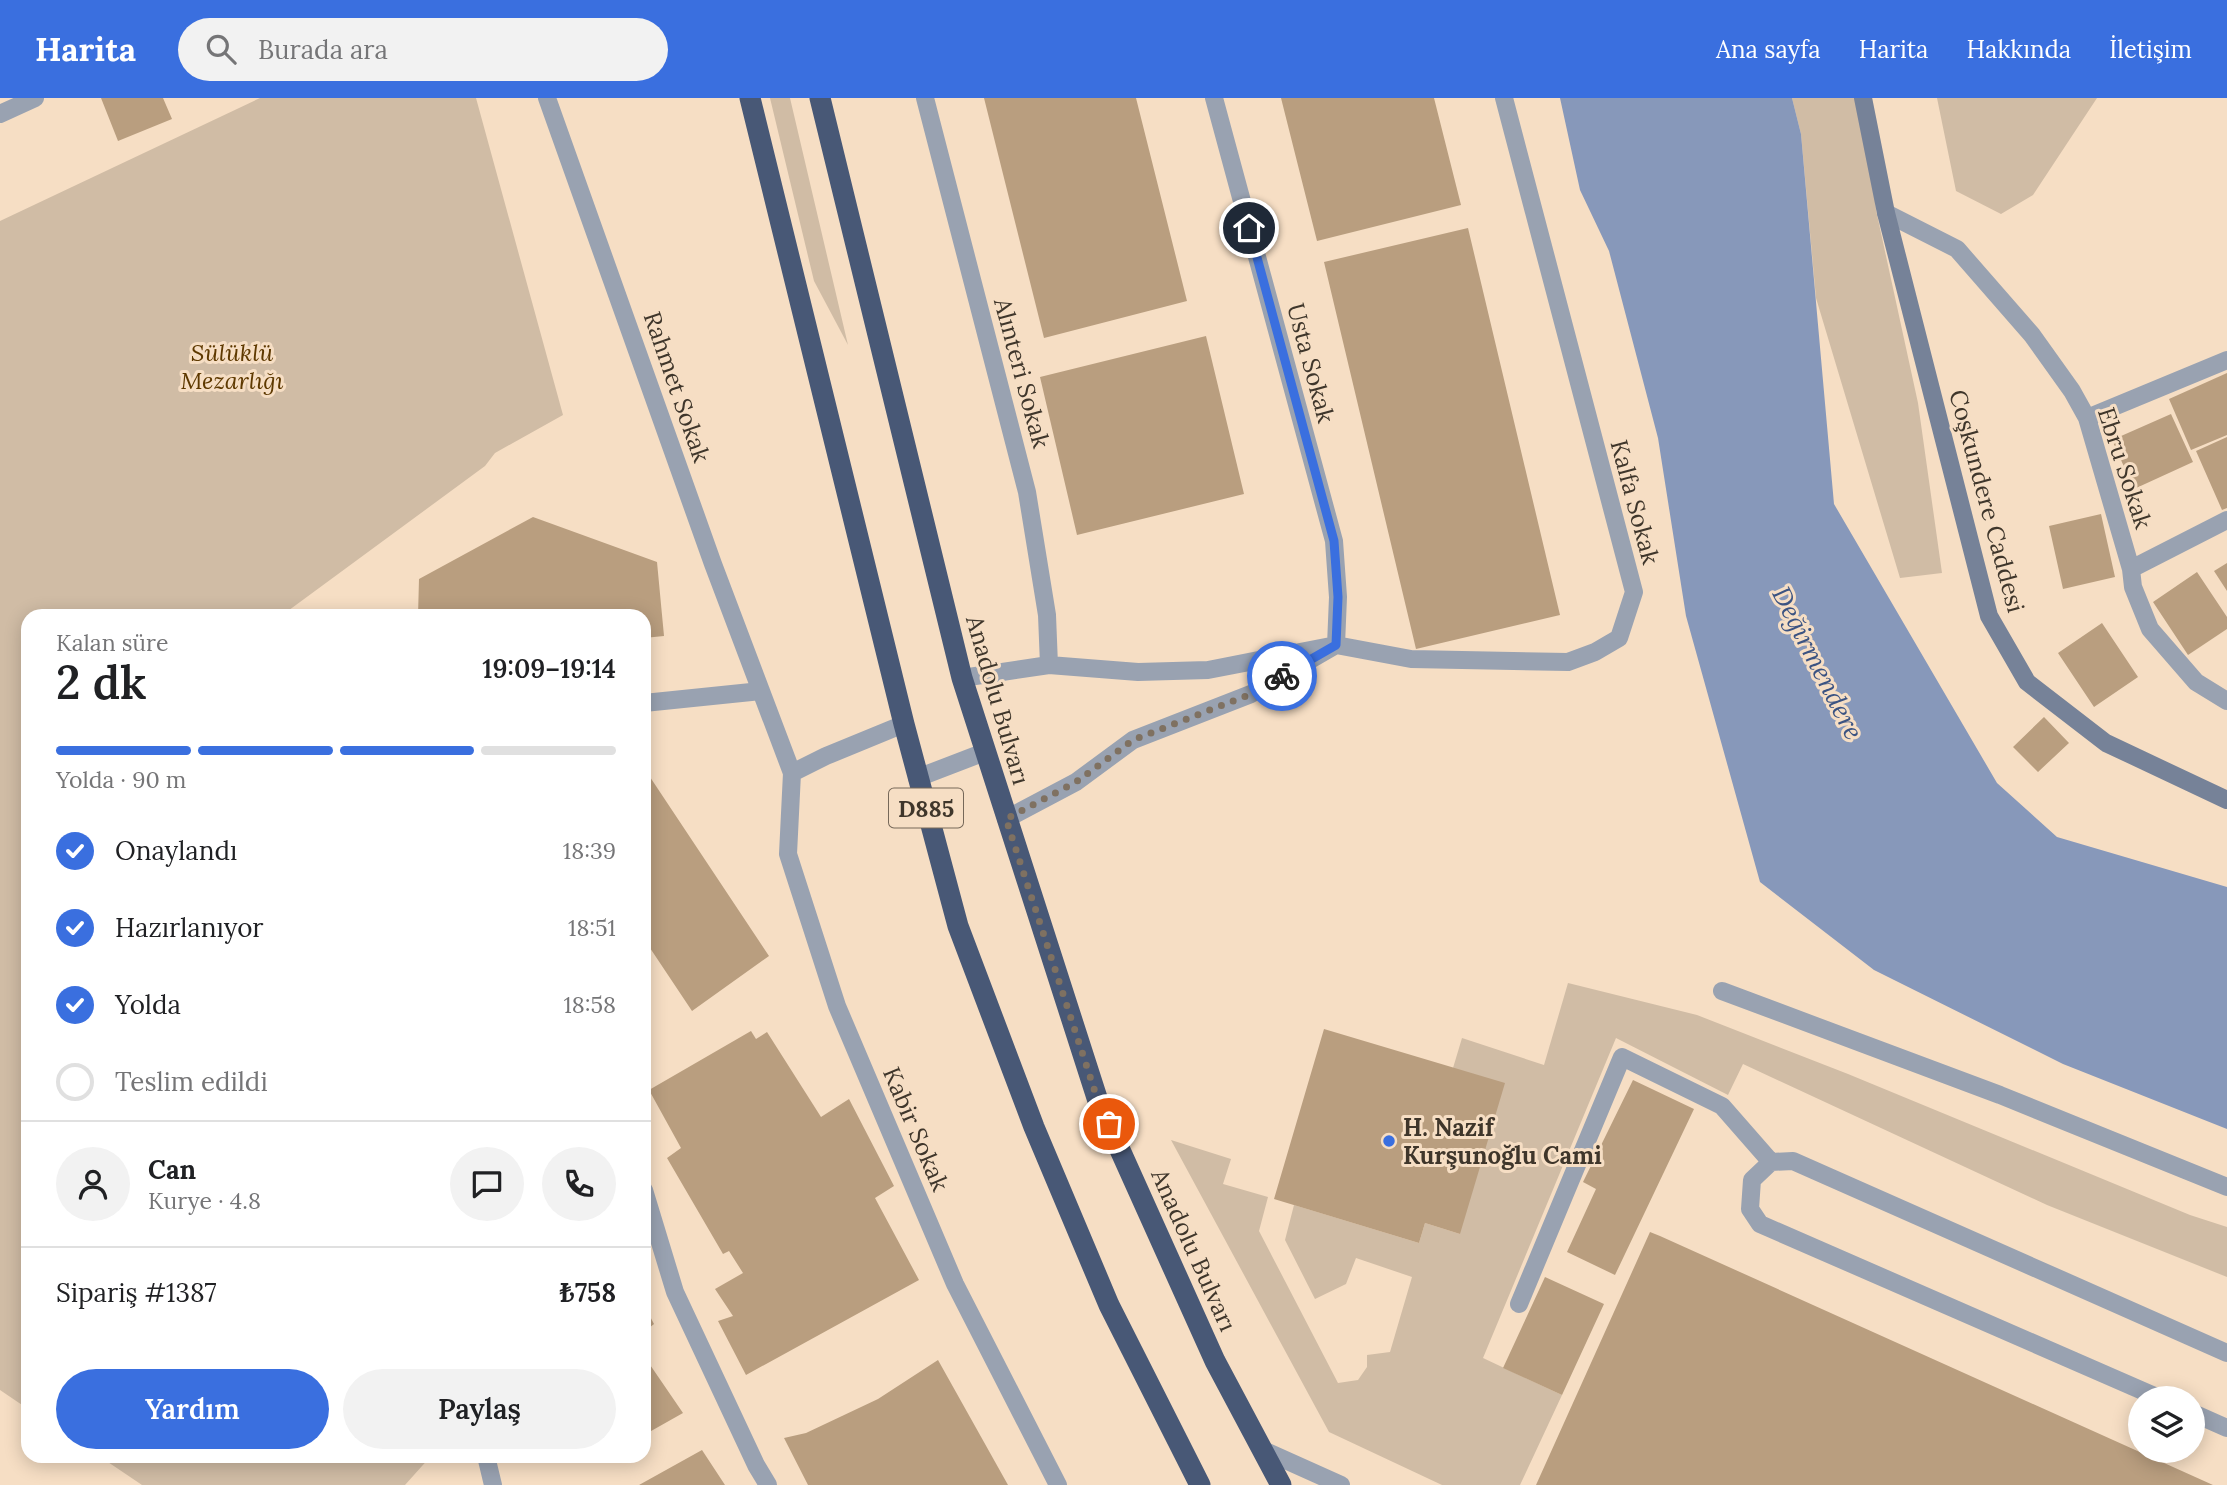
<!DOCTYPE html>
<html lang="tr">
<head>
<meta charset="utf-8">
<style>
  body { margin:0; font-family:Lora,serif; background:#f2f2f2; color:#202124; height:100vh; display:flex; flex-direction:column; font-size:26px; white-space:nowrap }
  * { box-sizing:border-box; margin:0 }
  p { font-size:23px; color:#757577 }
  .icon { flex:none; width:38px; height:38px; fill:none; stroke:currentColor; stroke-width:2; stroke-linecap:round; stroke-linejoin:round }
  .map { position:relative; flex:1; overflow:hidden }
  .side { position:absolute; left:21px; top:511px; width:630px; height:854px; display:flex; flex-direction:column; background:#fff; border-radius:21px; box-shadow:0 4px 18px #0003 }
  .side>* { flex:none }
  .controls { position:absolute; left:2128px; top:1288px; display:grid; gap:14px }
  .controls a { display:grid; place-items:center; width:77px; height:77px; border-radius:50%; background:#fff; box-shadow:0 4px 18px #0003; font-size:35px }
  .pin { position:absolute; display:grid; place-items:center; width:60px; height:60px; color:#fff; margin:-30px; border:4px solid #fff; border-radius:50%; box-shadow:0 2px 7px #0007 }
  .courier { position:absolute; display:grid; place-items:center; width:70px; height:70px; margin:-35px; border:5px solid #3a6fdf; border-radius:50%; background:#fff; color:#222; box-shadow:0 2px 9px #0007 }
  .head em { font-style:normal; font-weight:600 }
  .head div { display:flex; flex-direction:column-reverse }
  .head { display:flex; align-items:center; justify-content:space-between; height:119px; padding:0 35px }
  h1 { font-size:46px; font-weight:600; line-height:52px }
  .bar { display:grid; grid-template-columns:repeat(4,1fr); gap:10px 7px; align-content:center; height:84px; padding:0 35px }
  .bar i { height:9px; border-radius:5px; background:#e0e0e0 }
  .bar .on { background:#3a6fdf }
  .bar p { grid-column:span 4 }
  .line { display:flex; align-items:center; gap:18px; padding:0 35px; border-top:2px solid #e0e0e0 }
  .line div { flex:1 }
  .round { display:grid; place-items:center; flex:none; width:74px; height:74px; border-radius:37px; background:#f2f2f2 }
  ol { padding:0 35px; list-style:none }
  li { display:flex; align-items:center; gap:21px; height:77px }
  li p { margin-inline-start:auto }
  li .icon { padding:7px; border-radius:50%; background:#3a6fdf; color:#fff; stroke-width:4 }
  li:last-child { color:#757577 }
  li i { width:38px; height:38px; border:4px solid #e0e0e0; border-radius:50% }
  .cta { display:flex; gap:14px; margin-top:auto; padding:14px 35px }
  .cta a { flex:1; height:80px; border-radius:42px; background:#3a6fdf; color:#fff; font-size:28px; font-weight:600; line-height:80px; text-align:center }
  .cta a+a { background:#f2f2f2; color:#202124 }
  header { display:flex; align-items:center; gap:42px; box-sizing:border-box; height:98px; padding:0 35px; background:#3a6fdf; color:#fff }
  header strong { font-size:33px }
  nav { display:flex; gap:38px; margin-inline-start:auto; font-size:24px }
  .search { width:490px; height:63px; background:#f2f2f2; display:flex; align-items:center; gap:18px; box-sizing:border-box; padding:0 24px; border-radius:38px; color:#757577; font-size:26px }
  .map>svg:first-child { display:block }
</style>
</head>
<body>
<header>
<strong>Harita</strong>
<div class="search"><svg class="icon" aria-label="search" viewBox="0 0 24 24"><circle cx="10" cy="10" r="6"/><path d="M15 15l6 6"/></svg>Burada ara</div>
<nav><a>Ana sayfa</a><a>Harita</a><a>Hakkında</a><a>İletişim</a></nav>
</header>
<div class="map">
<svg width="2227" height="1387" viewBox="0 0 2227 1387">
  <rect width="100%" height="100%" fill="#f6dec4"/>
  <path fill="#d0bca5" d="M260,0H476L563,317L495,355L485,368L281,518H28V1311L0,1292V123Z
    M770,0H790L848,247L814,183Z
    M1792,0H1867L1876,112L1918,305L1942,475L1900,480L1816,200L1801,36Z
    M1937,0H2097L2033,97L2001,116L1956,93Z
    M1568,885L1697,917L1848,976L2190,1117L2227,1129V1179L2047,1107L1743,966L1728,997L1616,940L1483,1260L1562,1297L1520,1387H1442L1329,1334L1171,1042L1231,1061L1223,1086L1268,1099L1259,1133L1338,1285L1358,1282L1367,1269V1257L1390,1254L1412,1179L1356,1160L1346,1186L1315,1201L1285,1142L1294,1107L1419,1145L1425,1125L1460,1136L1453,970L1462,940L1544,967Z
    M99,1358H431L405,1387H142Z"/>
  <path fill="#8798ba" d="M1560,0H1792L1801,36L1834,406L1997,685L2057,739L2227,789V1031L2063,966L1874,872L1760,784L1686,518L1658,340L1609,153L1580,92Z"/>
  <path fill="#b99e7f" d="M101,0H163L172,21L118,43Z
    M984,0H1136L1187,203L1044,240Z
    M1281,0H1434L1461,107L1317,143Z
    M1468,130L1560,517L1416,551L1324,164Z
    M1206,238L1244,396L1077,437L1040,279Z
    M2227,275V337L2191,352L2169,301Z
    M2171,316L2193,364L2134,391L2112,342Z
    M2227,339V410L2222,412L2196,353Z
    M2101,416L2115,479L2063,491L2049,428Z
    M533,419L657,464L664,538L644,540V518H418L419,481Z
    M2227,465V493L2214,473Z
    M2197,474L2227,519V531L2188,557L2153,504Z
    M2102,525L2138,579L2094,609L2058,555Z
    M2044,619L2069,645L2038,674L2013,649Z
    M644,670L769,858L692,913L644,841Z
    M1324,931L1505,985L1460,1136L1425,1125L1419,1145L1274,1101Z
    M751,933L756,941L767,934L821,1019L849,1001L894,1088L875,1100L919,1182L746,1277L718,1223L733,1218L715,1191L743,1175L729,1153L723,1156L667,1060L681,1050L649,992Z
    M1633,982L1694,1011L1615,1177L1567,1154L1596,1091L1583,1084Z
    M1650,1134L1660,1138L2213,1387H1536Z
    M1545,1179L1604,1206L1562,1297L1503,1270Z
    M644,1207L654,1226L644,1234Z
    M644,1258L683,1315L644,1337Z
    M938,1262L1008,1387H808L784,1340L806,1335L878,1301Z
    M702,1352L725,1387H639Z"/>
  <g fill="none" stroke-linecap="round" stroke-linejoin="round">
    <path stroke="#99a2b1" stroke-width="18" d="M1722,893L2000,997L2227,1089
      M1519,1206L1622,959L1722,1008L1771,1064
      M2159,1300L1760,1126L1750,1111L1752,1082L1771,1064L1793,1063L2227,1255
      M2193,1315L2227,1330
      M1263,1352L1341,1387"/>
    <path stroke="#99a2b1" stroke-width="18" d="M547,0L713,466L792,675L826,658L904,626
      M925,0L1027,394L1047,517L1049,567
      M0,16L35,0
      M1886,115L1957,151L2032,237L2072,293L2087,320L2131,471L2133,489L2150,531L2196,584L2227,603
      M2087,320L2227,262
      M2131,471L2227,422
      M962,580L1049,567L1138,574L1208,572L1336,547L1338,499L1334,443L1214,0
      M644,605L761,593
      M792,675L788,756L837,908L955,1186L1058,1387
      M917,680L985,654
      M1006,721L1076,684L1133,642L1251,596L1336,547L1411,561L1568,564L1595,554L1619,540L1634,494L1504,0
      M644,1092L675,1194L756,1367L768,1387
      M486,1358L493,1387"/>
    <path stroke="#768298" stroke-width="18" d="M1863,0L1886,115L1989,518L2027,584L2106,645L2227,702"/>
    <path stroke="#485876" stroke-width="21" d="M750,0L904,626L958,828L1034,1029L1109,1207L1200,1387
      M820,0L962,580L1098,1003L1215,1263L1281,1387"/>
  </g>
  <g fill="none" stroke-linecap="round" stroke-linejoin="round">
    <path stroke="#7f7161" stroke-width="7" stroke-dasharray="0 12.6" d="M1109,1026L1098,1003L1006,721L1076,684L1133,642L1251,596L1282,578"/>
    <path stroke="#3a6fdf" stroke-width="9" d="M1249,130L1334,443L1338,499L1336,547L1282,578"/>
  </g>
  <circle fill="#3a6fdf" stroke="#f6dec4" stroke-width="2.5" cx="1389" cy="1043" r="7"/>
  <g text-anchor="middle" dominant-baseline="central" stroke-width="6" stroke-linejoin="round" paint-order="stroke">
    <rect fill="#f6dec4" stroke="#766859" stroke-width="2" x="889" y="690.5" width="74" height="39" rx="5"/>
    <g font-size="23" font-weight="bold" fill="#3f362b">
      <text x="926" y="710">D885</text>
    </g>
    <g font-size="24" font-style="italic" fill="#5e3900" stroke="#f6dec4">
      <text x="232" y="254">Sülüklü<tspan x="232" dy="28">Mezarlığı</tspan></text>
    </g>
    <g font-size="24" fill="#3f362b" stroke="#f6dec4">
      <text transform="translate(1311 265) rotate(75)">Usta Sokak</text>
      <text transform="translate(1022 275) rotate(75)">Alınteri Sokak</text>
      <text transform="translate(677 289) rotate(71)">Rahmet Sokak</text>
      <text transform="translate(2125 370) rotate(72)">Ebru Sokak</text>
      <text transform="translate(1987 403) rotate(75)">Coşkundere Caddesi</text>
      <text transform="translate(1635 404) rotate(75)">Kalfa Sokak</text>
      <text transform="translate(998 602) rotate(74)">Anadolu Bulvarı</text>
      <text transform="translate(916 1031) rotate(67)">Kabir Sokak</text>
      <text transform="translate(1194 1152) rotate(66)">Anadolu Bulvarı</text>
    </g>
    <g font-size="24" font-weight="bold" fill="#3f362b" stroke="#f6dec4" text-anchor="start">
      <text x="1403" y="1029">H. Nazif<tspan x="1403" dy="28">Kurşunoğlu Cami</tspan></text>
    </g>
    <g font-size="26" font-style="italic" fill="#3b5382" stroke="#f6dec4">
      <text transform="translate(1818 565) rotate(63)">Değirmendere</text>
    </g>
  </g>
</svg>
<div class="controls">
<a><svg class="icon" aria-label="layers" viewBox="0 0 24 24"><path d="M12 4l9 5-9 5-9-5zM3 14l9 5 9-5"/></svg></a>
</div>
<div class="pin" style="left:1109px;top:1026px;background:#ea580c"><svg class="icon" aria-label="bag" viewBox="0 0 24 24"><path d="M5 8h14l-1 12H6zM9 8a3 3 0 0 1 6 0"/></svg></div>
<div class="pin" style="left:1249px;top:130px;background:#1f2937"><svg class="icon" aria-label="home" viewBox="0 0 24 24"><path d="M3 11l9-7 9 7M6 9v11h12V9"/></svg></div>
<div class="courier" style="left:1282px;top:578px"><svg class="icon" aria-label="bike" viewBox="0 0 24 24"><circle cx="6" cy="16" r="4"/><circle cx="18" cy="16" r="4"/><path d="M6 16l4-8h5l3 8M10 8l3 8H6M13 5h3"/></svg></div>
<section class="side">
<div class="head"><div><h1>2 dk</h1><p>Kalan süre</p></div><em>19:09–19:14</em></div>
<div class="bar"><i class="on"></i><i class="on"></i><i class="on"></i><i></i><p>Yolda · 90 m</p></div>
<ol>
<li><svg class="icon" aria-label="check" viewBox="0 0 24 24"><path d="M5 12l5 5 9-10"/></svg>Onaylandı<p>18:39</p></li>
<li><svg class="icon" aria-label="check" viewBox="0 0 24 24"><path d="M5 12l5 5 9-10"/></svg>Hazırlanıyor<p>18:51</p></li>
<li><svg class="icon" aria-label="check" viewBox="0 0 24 24"><path d="M5 12l5 5 9-10"/></svg>Yolda<p>18:58</p></li>
<li><i></i>Teslim edildi</li>
</ol>
<div class="line" style="height:126px"><a class="round"><svg class="icon" aria-label="person" viewBox="0 0 24 24"><circle cx="12" cy="8" r="4"/><path d="M4 21q1-7 8-7t8 7"/></svg></a><div><b>Can</b><p>Kurye · 4.8</p></div><a class="round"><svg class="icon" aria-label="chat" viewBox="0 0 24 24"><path d="M4 5h16v11H9l-5 4z"/></svg></a><a class="round"><svg class="icon" aria-label="phone" viewBox="0 0 24 24"><path d="M5 4h4l2 5-3 2q2 4 5 5l2-3 5 2v4C11 20 4 13 5 4z"/></svg></a></div>
<div class="line" style="height:91px"><div>Sipariş #1387</div><b>₺758</b></div>
<div class="cta"><a>Yardım</a><a>Paylaş</a></div>
</section>
</div>
</body>
</html>
